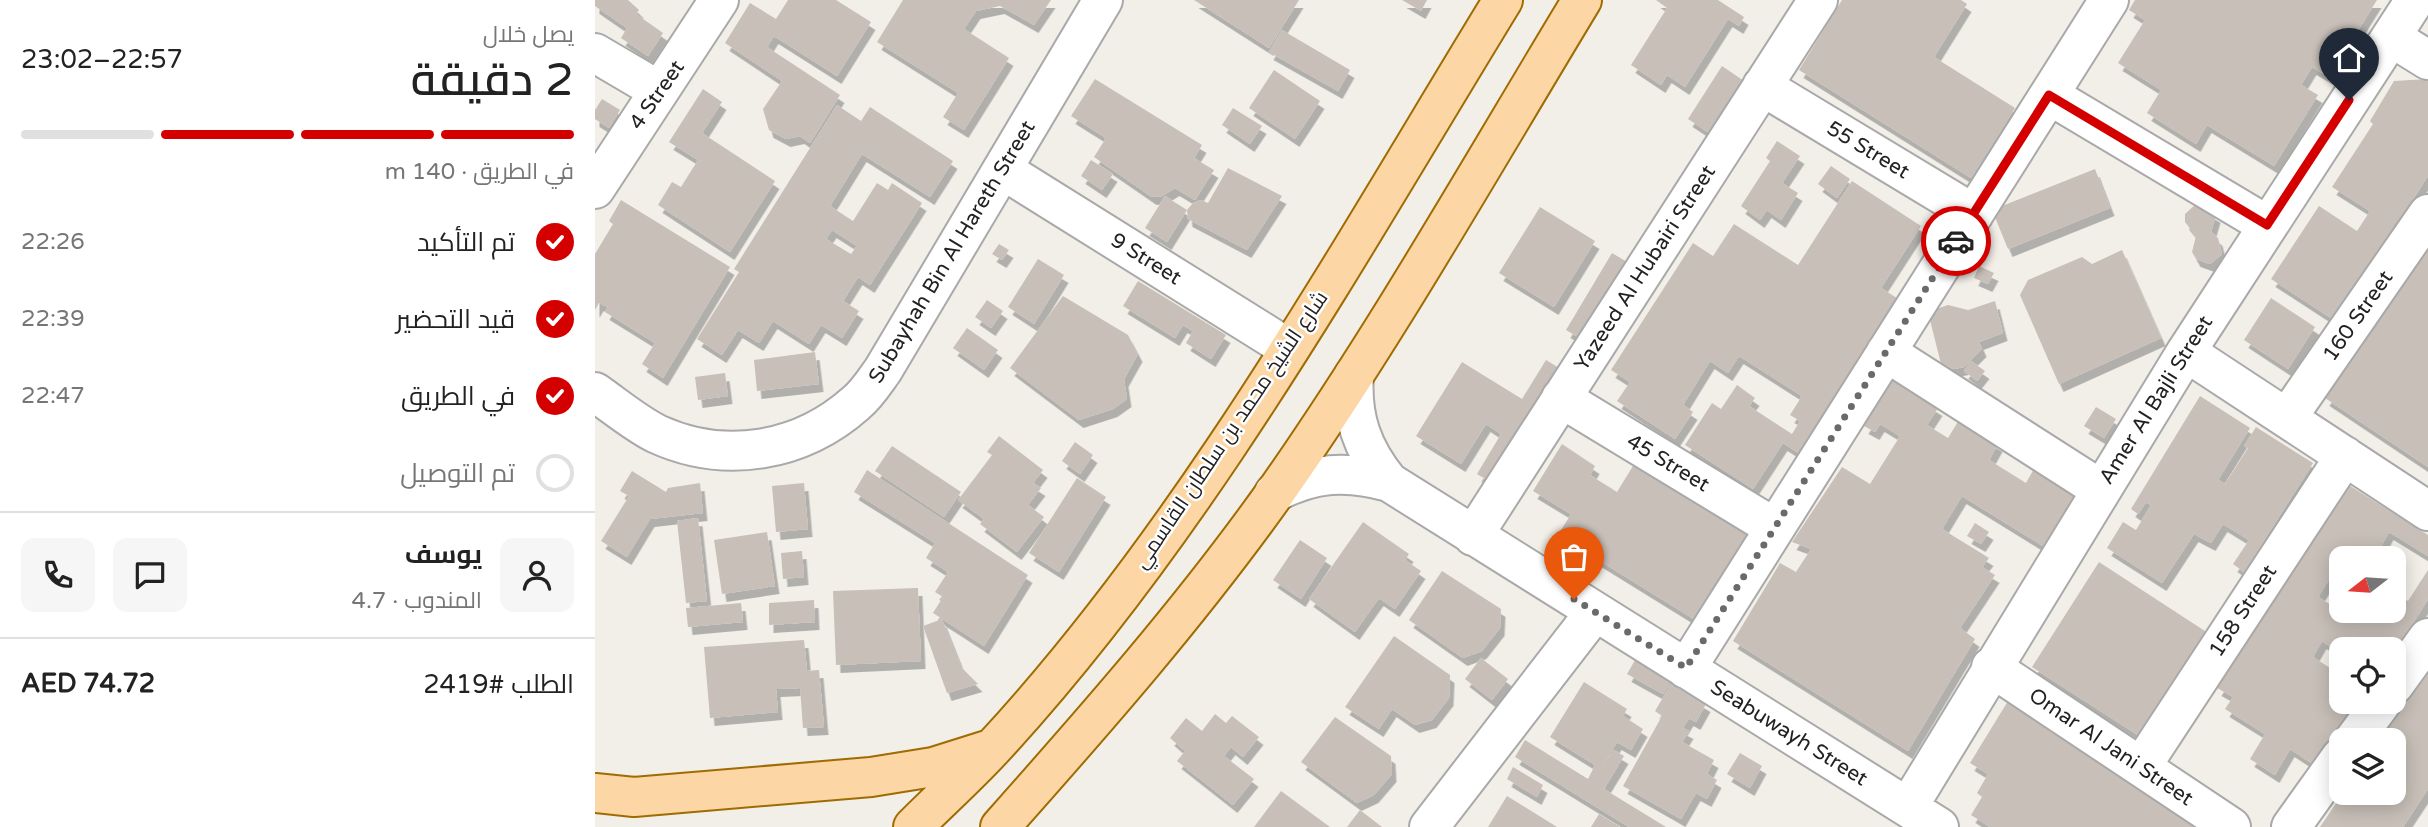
<!DOCTYPE html>
<html lang="ar">
<head>
<meta charset="utf-8">
<style>
  body { margin:0; font-family:"Varela Round",Cairo,sans-serif; background:#f6f6f6; color:#222; direction:rtl; height:100vh; display:flex; flex-direction:column; font-size:26px; white-space:nowrap }
  * { box-sizing:border-box; margin:0 }
  p { font-size:23px; color:#767676 }
  .icon { flex:none; width:38px; height:38px; fill:none; stroke:currentColor; stroke-width:2; stroke-linecap:round; stroke-linejoin:round }
  .map { position:relative; flex:1; overflow:hidden; direction:ltr }
  .sheet { display:flex; flex-direction:column; background:#fff; width:595px }
  .sheet>* { flex:none }
  .needle { width:46px; rotate:253deg }
  .controls { position:absolute; left:1734px; top:546px; display:grid; gap:14px }
  .controls a { display:grid; place-items:center; width:77px; height:77px; border-radius:14px; background:#fff; box-shadow:0 4px 18px #0003; font-size:35px }
  .pin { position:absolute; display:grid; place-items:center; width:60px; height:60px; color:#fff; margin:-72px -30px; border-radius:50% 50% 50% 0; rotate:-45deg; box-shadow:0 0 7px #0007 }
  .pin .icon { rotate:45deg }
  .courier { position:absolute; display:grid; place-items:center; width:70px; height:70px; margin:-35px; border:5px solid #d40000; border-radius:50%; background:#fff; color:#222; box-shadow:0 2px 9px #0007 }
  .headline em { font-style:normal; font-weight:600 }
  .headline div { display:flex; flex-direction:column-reverse }
  .headline { display:flex; align-items:center; justify-content:space-between; height:119px; padding:0 21px }
  h1 { font-size:46px; font-weight:600; line-height:52px }
  .bar { display:grid; grid-template-columns:repeat(4,1fr); gap:10px 7px; align-content:center; height:84px; padding:0 21px }
  .bar i { height:9px; border-radius:5px; background:#e0e0e0 }
  .bar .current { background:#d40000 }
  .bar p { grid-column:span 4 }
  .line { display:flex; align-items:center; gap:18px; padding:0 21px; border-top:2px solid #e0e0e0 }
  .line div { flex:1 }
  .round { display:grid; place-items:center; flex:none; width:74px; height:74px; border-radius:14px; background:#f6f6f6 }
  ol { padding:0 21px; list-style:none }
  li { display:flex; align-items:center; gap:21px; height:77px }
  li p { margin-inline-start:auto }
  li .icon { padding:7px; border-radius:50%; background:#d40000; color:#fff; stroke-width:4 }
  li:last-child { color:#767676 }
  li i { width:38px; height:38px; border:4px solid #e0e0e0; border-radius:50% }
  main { display:flex; flex:1; min-height:0 }
  .map>svg:first-child { display:block }
</style>
</head>
<body>
<main>
<div class="map">
<svg width="1833" height="827" viewBox="0 0 1833 827">
  <defs>
    <filter id="shadow"><feDropShadow dx="4.5" dy="8" stdDeviation="0" flood-color="#0004"/></filter>
  </defs>
  <rect width="100%" height="100%" fill="#f2efe9"/>
  <path fill="#c7bfb8" fill-rule="evenodd" filter="url(#shadow)" d="M0,0H33L44,10L41,14L68,33L53,56L26,38L32,28L0,6Z
    M193,0H241L276,22L242,76L179,36L172,47L245,95L215,143L205,136L191,139L174,130L168,109L187,81L130,43L155,3L181,19Z
    M308,0H456L439,25L405,6L381,11L369,29L414,58L369,130L348,117L363,93L282,42Z
    M599,0H704L674,48Z
    M807,0H832L826,11Z
    M1061,0H1123L1149,17L1144,26L1133,19L1090,87L1072,75L1066,85L1036,65L1072,8Z
    M1247,0H1366L1372,4L1339,57L1420,108L1376,178L1204,70Z
    M1540,0H1782L1734,77L1717,67L1706,85L1723,95L1679,166L1612,125L1601,144L1552,113L1566,90L1523,63L1550,20L1534,10Z
    M687,30L755,70L743,91L674,52Z
    M1127,66L1152,83L1119,136L1093,119Z
    M679,70L725,101L700,139L654,108Z
    M500,79L607,145L599,158L619,170L600,200L580,188L567,196L557,197L499,157L511,138L476,116Z
    M1833,79V176L1739,320L1676,279L1724,206L1762,231L1775,211L1737,187L1778,124L1775,121L1799,81Z
    M108,89L127,102L107,133L180,181L135,252L63,205L77,182L86,187L103,160L74,142Z
    M7,99L25,110L14,128L0,119V110Z
    M242,105L266,121L275,107L358,161L335,197L267,154L235,206L258,221L282,183L293,190L297,183L327,203L275,285L263,277L248,301L264,311L247,338L226,325L214,344L178,321L164,343L143,330L127,355L102,339L144,272L139,269ZM237,230L262,246L256,254L231,239Z
    M638,108L667,126L655,144L627,125Z
    M1182,141L1205,156L1187,183L1203,193L1186,220L1172,210L1165,220L1146,206L1175,161L1171,158Z
    M496,160L518,174L507,190L486,176Z
    M1236,166L1255,179L1242,198L1223,184Z
    M633,168L687,196L652,250L593,219L592,210L572,242L550,228L570,196L592,210L598,203L606,200L613,203Z
    M1500,169L1515,208L1413,249L1397,210Z
    M1257,181L1326,226L1286,288L1305,300L1205,454L1188,443L1158,489L1090,445L1117,403L1126,409L1142,385L1160,398L1154,406L1197,434L1205,421L1195,415L1207,396L1144,356L1133,373L1115,361L1088,405L1098,412L1080,439L1022,401L1035,382L1016,370L1098,243L1118,256L1139,224L1203,265Z
    M26,200L135,267L68,378L47,364L60,343L10,312L13,307L4,303L0,310V254L18,224L14,221Z
    M1602,203L1621,215L1616,232L1623,238L1627,254L1615,264L1601,259L1597,252L1601,236L1590,222V214Z
    M945,207L1000,241L959,307L904,273Z
    M1833,241V467L1730,398Z
    M404,244L414,250L407,260L397,254Z
    M1527,250L1566,338L1464,384L1425,295L1433,280L1487,257L1497,264Z
    M1017,253L1037,265L991,342L971,330Z
    M443,259L469,275L439,324L413,307Z
    M1384,266L1399,273L1393,284L1379,278Z
    M543,281L631,335L616,359L591,343L598,331L588,325L580,338L528,306Z
    M468,296L533,335L543,354L529,379L532,399L518,409L484,420L415,368Z
    M1676,298L1720,327L1693,369L1649,340Z
    M392,300L408,311L396,328L380,317Z
    M1400,301L1408,333L1384,342L1387,349L1369,367L1359,369L1346,364L1333,312L1353,305L1373,310Z
    M372,328L403,350L389,370L358,348Z
    M220,352L224,384L162,391L159,360Z
    M951,360L969,371L900,485L882,474L906,434L891,424L866,464L821,436L867,362L927,399Z
    M1376,361L1390,371L1382,381L1369,371Z
    M130,373L133,396L103,400L100,377Z
    M1297,380L1343,408L1332,425L1353,438L1364,420L1403,444L1394,460L1431,483L1440,467L1481,493L1448,546L1367,496L1347,529L1394,558L1387,567L1400,575L1365,628L1380,639L1313,751L1138,641L1185,563L1201,572L1216,549L1197,542L1247,467L1275,484L1305,436L1285,424L1280,432L1269,426Z
    M1605,396L1655,428L1623,480L1630,484L1653,448L1649,446L1661,427L1718,463L1649,572L1638,564L1654,540L1628,524L1616,543L1599,534L1567,583L1512,548L1528,522L1541,530L1556,505L1551,502L1543,514L1536,509Z
    M1501,407L1521,419L1509,438L1489,426Z
    M404,436L448,470L438,483L446,488L433,505L449,517L422,552L385,524L389,519L363,500L397,455L392,452Z
    M480,442L498,455L485,474L467,461Z
    M967,444L1000,466L995,475L1022,492L1041,461L1156,532L1102,621L963,535L976,514L938,491Z
    M297,446L366,492L349,517L280,471Z
    M272,470L433,575L389,646L338,613L348,597L340,592L353,572L331,558L340,543L259,492Z
    M37,471L71,492L73,488L105,483L108,513L55,519L32,557L6,541L34,496L25,491Z
    M482,478L511,497L464,572L434,553Z
    M1749,482L1833,535V556L1794,532L1783,552L1793,558H1746V574L1740,570L1723,597L1746,611H1799V592L1813,601L1833,570V599L1799,654V649H1779L1758,636L1746,653L1727,641L1718,657L1746,675V702H1764L1724,768L1695,749L1680,775L1655,759L1670,734L1630,709L1638,697L1622,688Z
    M209,483L213,529L181,532L177,486Z
    M103,518L112,601L91,603L82,521Z
    M768,522L814,554L810,560L826,571L800,609L784,598L760,632L714,599Z
    M1380,523L1394,532L1386,544L1372,536Z
    M172,532L180,586L127,594L119,540Z
    M705,540L732,558L706,599L678,580Z
    M207,551L209,577L188,579L186,553Z
    M1504,562L1613,633L1546,737L1437,667Z
    M847,571L906,609L905,628L887,651L868,658L814,620Z
    M323,588L326,661L241,665L238,591Z
    M219,600L220,622L174,625V603Z
    M146,603L148,622L93,627L91,608Z
    M347,619L366,667L383,684L352,693L328,626Z
    M799,636L855,675L854,698L837,720L820,725L797,709L784,729L750,707Z
    M209,640L212,671L224,670L229,727L208,728L205,688L181,689L183,712L115,718L109,647Z
    M1043,655L1079,676L1068,694L1032,674Z
    M886,658L913,679L897,700L870,679Z
    M1833,661V789L1808,827H1725L1748,793H1799V740H1782Z
    M989,682L1032,709L1028,716L1048,729L1036,750L1022,742L1006,769L1019,750L1029,756L1009,789L1071,827H1034L920,757L930,740L993,779L1000,765L955,737Z
    M1076,684L1111,704L1101,722L1094,718L1088,728L1094,731L1087,742L1119,760L1112,774L1122,780L1112,799L1101,793L1086,819L1028,786L1067,716L1060,711Z
    M1413,701L1613,827H1395L1376,815L1387,797L1382,793L1393,774L1375,763Z
    M620,714L631,723L637,716L664,737L648,757L636,747L629,756L659,779L638,805L582,761L590,751L575,738L591,718L607,731Z
    M740,717L796,756L797,774L779,795L762,803L706,762Z
    M1145,753L1167,766L1155,788L1132,774Z
    M918,767L948,785L942,797L912,779Z
    M686,791L735,827H659Z
    M912,796L962,827H893Z
    M765,810L787,827H752Z
    M1004,814L1025,827H996Z"/>
  <g fill="none" stroke-linecap="round" stroke-linejoin="round">
    <defs>
      <path id="minor" d="M1796,37L1833,60
        M0,53L63,90
        M1167,86L1379,214
        M1454,95L1672,225
        M408,170L693,348
        M0,189L124,0
        M1291,352L1505,489
        M1591,352L1833,511
        M759,375C756,417 767,449 794,482
        M0,392C20,406 40,423 62,434C130,465 206,452 261,403C272,394 280,381 288,370L508,0
        M966,398L1180,528
        M1692,418L1833,214
        M679,493C718,472 752,470 794,482L1344,827
        M878,536L1223,0
        M1396,667L1636,827
        M1091,669L1514,0
        M1799,685L1833,638
        M1759,740L1787,702
        M1546,767L1750,456
        M1313,807L1591,352L1820,0
        M834,827L1000,612
        M1696,827L1746,757"/>
      <path id="major" d="M0,793L39,797L276,777L338,767L392,750
        M318,827C344,801 372,776 397,749C600,530 753,253 908,0
        M405,827C501,719 596,611 680,493C791,335 887,165 987,0"/>
    </defs>
    <use href="#minor" stroke="#a9a9a9" stroke-width="42"/>
    <use href="#major" stroke="#a06b00" stroke-width="42"/>
    <use href="#minor" stroke="#fff" stroke-width="38"/>
    <use href="#major" stroke="#fcd6a4" stroke-width="38"/>
  </g>
  <g fill="none" stroke-linecap="round" stroke-linejoin="round">
    <path stroke="#6b6a68" stroke-width="7" stroke-dasharray="0 12.6" d="M979,599L1091,668L1361,241"/>
    <path stroke="#d40000" stroke-width="9" d="M1361,241L1454,95L1672,225L1754,100"/>
  </g>
  <g text-anchor="middle" dominant-baseline="central" stroke-width="5" stroke-linejoin="round" paint-order="stroke">
    <g font-size="21" fill="#222" stroke="#fff">
      <text transform="translate(62 95) rotate(-55)">4 Street</text>
      <text transform="translate(1273 150) rotate(31)">55 Street</text>
      <text transform="translate(357 252) rotate(-59)">Subayhah Bin Al Hareth Street</text>
      <text transform="translate(551 259) rotate(32)">9 Street</text>
      <text transform="translate(1050 268) rotate(-57)">Yazeed Al Hubairi Street</text>
      <text transform="translate(1763 316) rotate(-55)">160 Street</text>
      <text transform="translate(1561 400) rotate(-58)">Amer Al Bajli Street</text>
      <text transform="translate(636 430) rotate(-56)">شارع الشيخ محمد بن سلطان القاسمي</text>
      <text transform="translate(1073 463) rotate(31)">45 Street</text>
      <text transform="translate(1648 611) rotate(-57)">158 Street</text>
      <text transform="translate(1194 733) rotate(32)">Seabuwayh Street</text>
      <text transform="translate(1516 747) rotate(34)">Omar Al Jani Street</text>
    </g>
  </g>
</svg>
<div class="controls">
<a><svg class="needle" viewBox="-14 -14 28 28"><path d="M0-13l5 13h-10z" fill="#e53935"/><path d="M0 13l5-13h-10z" fill="#767676"/></svg></a>
<a><svg class="icon" aria-label="locate" viewBox="0 0 24 24"><circle cx="12" cy="12" r="6"/><path d="M12 2v4M12 18v4M2 12h4M18 12h4"/></svg></a>
<a><svg class="icon" aria-label="layers" viewBox="0 0 24 24"><path d="M12 4l9 5-9 5-9-5zM3 14l9 5 9-5"/></svg></a>
</div>
<div class="pin" style="left:979px;top:599px;background:#ea580c"><svg class="icon" aria-label="bag" viewBox="0 0 24 24"><path d="M5 8h14l-1 12H6zM9 8a3 3 0 0 1 6 0"/></svg></div>
<div class="pin" style="left:1754px;top:100px;background:#1f2937"><svg class="icon" aria-label="home" viewBox="0 0 24 24"><path d="M3 11l9-7 9 7M6 9v11h12V9"/></svg></div>
<div class="courier" style="left:1361px;top:241px"><svg class="icon" aria-label="car" viewBox="0 0 24 24"><path d="M5 17H2v-5l4-1 3-4h7l3 4 3 1v5h-3M9 17h6M6 11h13"/><circle cx="7" cy="17" r="2"/><circle cx="17" cy="17" r="2"/></svg></div>
</div>
<section class="sheet">
<div class="headline"><div><h1>2 دقيقة</h1><p>يصل خلال</p></div><em>22:57–23:02</em></div>
<div class="bar"><i class="current"></i><i class="current"></i><i class="current"></i><i></i><p>في الطريق · 140 m</p></div>
<ol>
<li><svg class="icon" aria-label="check" viewBox="0 0 24 24"><path d="M5 12l5 5 9-10"/></svg>تم التأكيد<p>22:26</p></li>
<li><svg class="icon" aria-label="check" viewBox="0 0 24 24"><path d="M5 12l5 5 9-10"/></svg>قيد التحضير<p>22:39</p></li>
<li><svg class="icon" aria-label="check" viewBox="0 0 24 24"><path d="M5 12l5 5 9-10"/></svg>في الطريق<p>22:47</p></li>
<li><i></i>تم التوصيل</li>
</ol>
<div class="line" style="height:126px"><a class="round"><svg class="icon" aria-label="person" viewBox="0 0 24 24"><circle cx="12" cy="8" r="4"/><path d="M4 21q1-7 8-7t8 7"/></svg></a><div><b>يوسف</b><p>المندوب · 4.7</p></div><a class="round"><svg class="icon" aria-label="chat" viewBox="0 0 24 24"><path d="M4 5h16v11H9l-5 4z"/></svg></a><a class="round"><svg class="icon" aria-label="phone" viewBox="0 0 24 24"><path d="M5 4h4l2 5-3 2q2 4 5 5l2-3 5 2v4C11 20 4 13 5 4z"/></svg></a></div>
<div class="line" style="height:91px"><div>الطلب #2419</div><b>AED 74.72</b></div>
</section>
</main>
</body>
</html>
